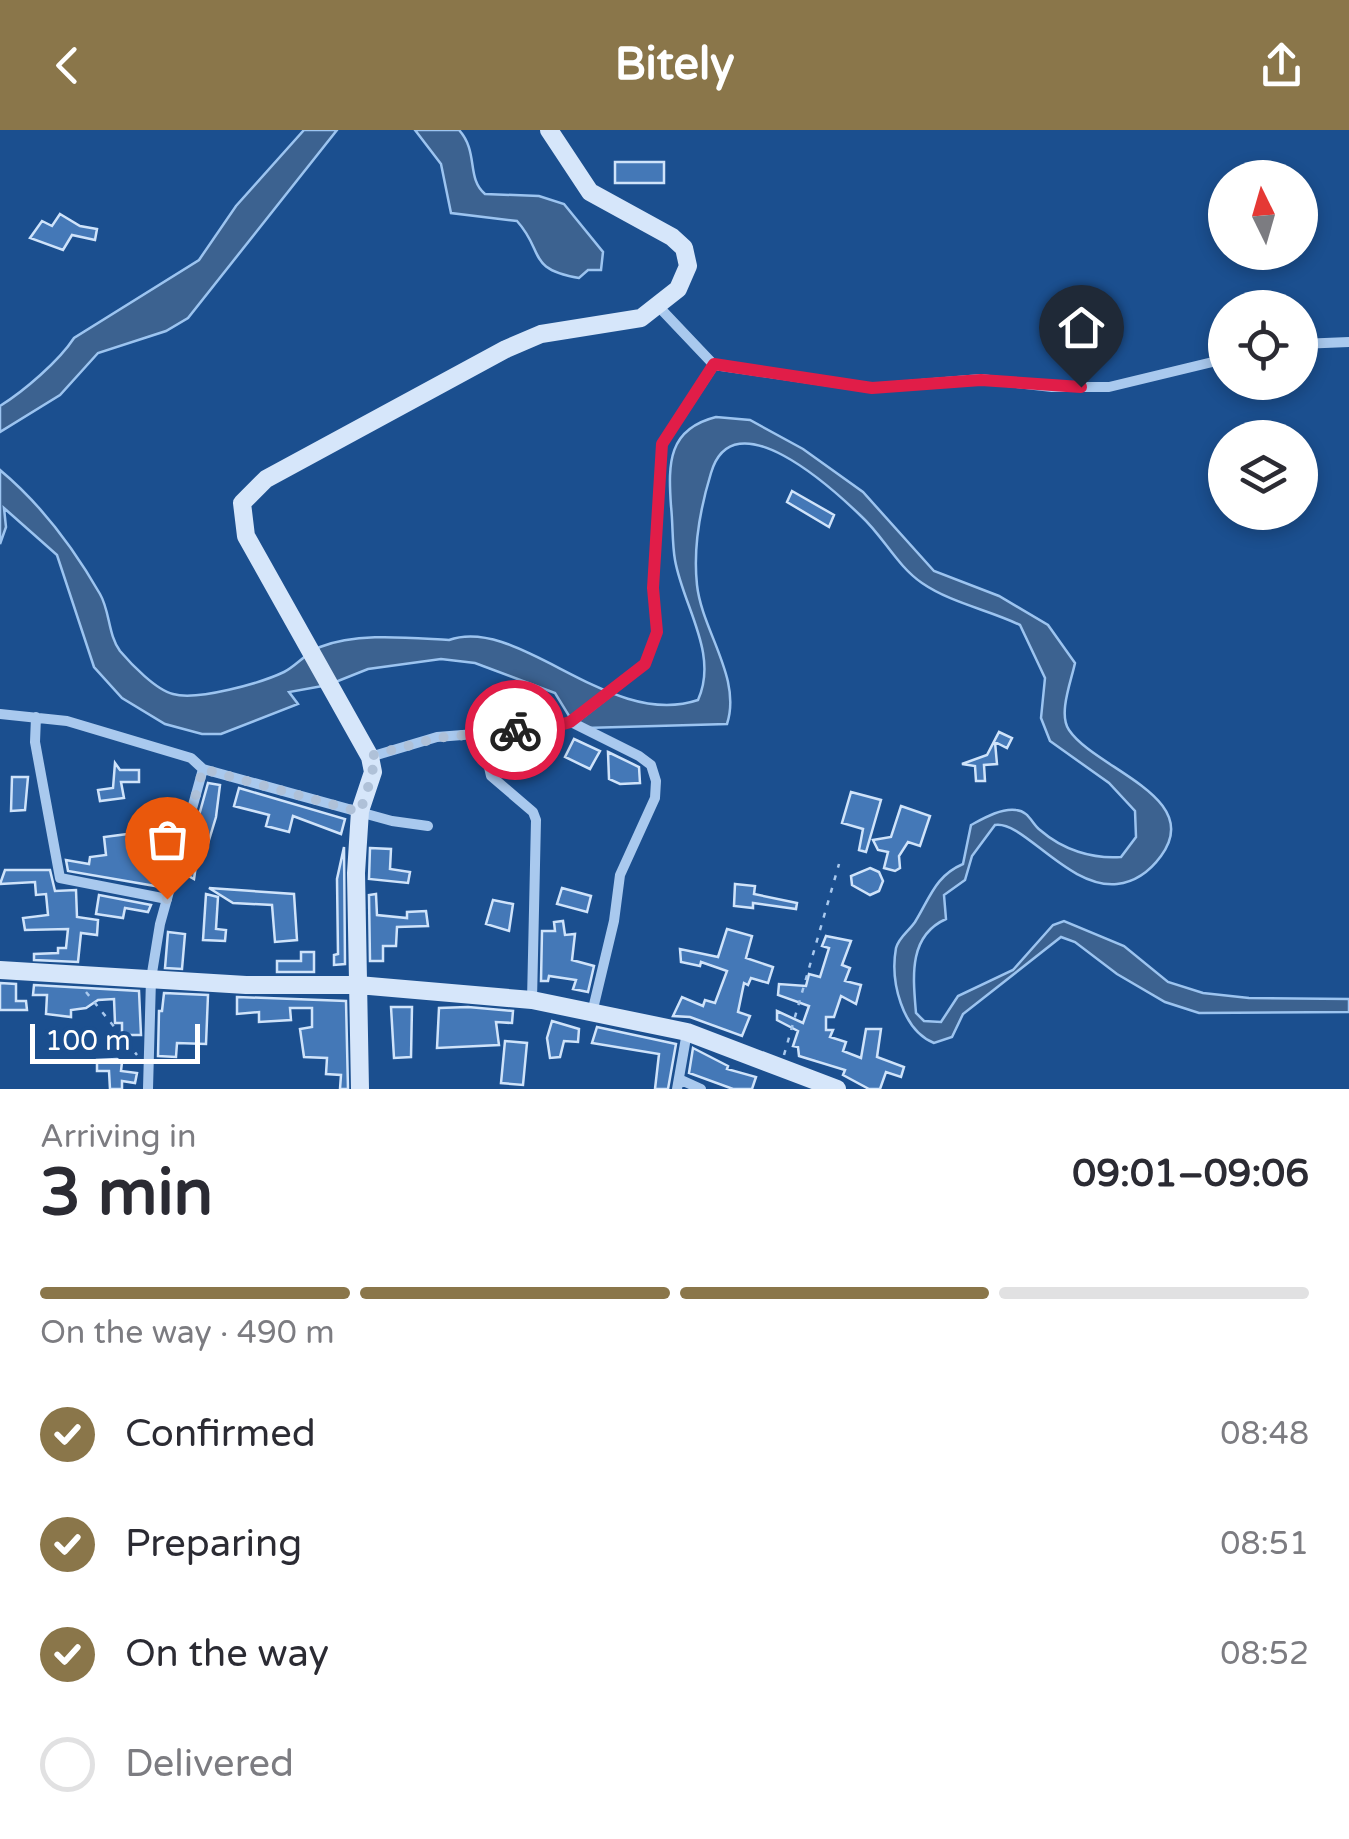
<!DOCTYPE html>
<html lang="en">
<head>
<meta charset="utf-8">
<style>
  body { margin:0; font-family:"Varela Round",sans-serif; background:#f2f2f3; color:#2b2b33; height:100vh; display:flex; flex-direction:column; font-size:38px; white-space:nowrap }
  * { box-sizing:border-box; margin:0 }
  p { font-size:32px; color:#7c7c81 }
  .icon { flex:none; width:55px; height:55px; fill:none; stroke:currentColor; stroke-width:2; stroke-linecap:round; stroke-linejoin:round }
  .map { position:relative; height:959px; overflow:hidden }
  .side { display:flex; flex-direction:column; background:#fff; flex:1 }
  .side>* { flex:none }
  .needle { width:65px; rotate:355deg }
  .buttons { position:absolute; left:1208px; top:30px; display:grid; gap:20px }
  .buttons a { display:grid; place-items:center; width:110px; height:110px; border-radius:50%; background:#fff; box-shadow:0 5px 15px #0003; font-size:50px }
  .scale { position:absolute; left:30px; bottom:25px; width:170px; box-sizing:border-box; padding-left:10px; border:5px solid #fff; border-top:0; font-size:28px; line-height:35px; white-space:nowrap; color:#fff; -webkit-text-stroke:8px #1b4f8f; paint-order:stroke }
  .pin { position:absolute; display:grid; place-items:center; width:85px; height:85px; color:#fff; margin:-102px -42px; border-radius:50% 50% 50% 0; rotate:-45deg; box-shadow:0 0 10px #0007 }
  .pin .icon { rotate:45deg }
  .courier { position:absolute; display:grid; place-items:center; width:100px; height:100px; margin:-50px; border:8px solid #e11d48; border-radius:50%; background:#fff; color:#222; box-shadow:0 2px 12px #0007 }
  .headline em { font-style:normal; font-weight:700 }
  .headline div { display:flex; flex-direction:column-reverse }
  .headline { display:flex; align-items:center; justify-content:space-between; height:170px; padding:0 40px }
  h1 { font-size:65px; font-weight:700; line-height:75px }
  .bar { display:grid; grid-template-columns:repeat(4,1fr); gap:15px 10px; align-content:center; height:120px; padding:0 40px }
  .bar i { height:12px; border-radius:8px; background:#e1e1e2 }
  .bar .on { background:#8a764a }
  .bar p { grid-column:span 4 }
  ol { padding:0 40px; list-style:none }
  li { display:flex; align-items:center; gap:30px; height:110px }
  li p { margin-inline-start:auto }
  li .icon { padding:10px; border-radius:50%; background:#8a764a; color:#fff; stroke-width:4 }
  li:last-child { color:#7c7c81 }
  li i { width:55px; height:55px; border:5px solid #e1e1e2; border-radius:50% }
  header { display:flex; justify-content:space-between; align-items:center; height:130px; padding:0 40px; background:#8a764a; color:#fff; font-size:45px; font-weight:700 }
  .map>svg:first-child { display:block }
</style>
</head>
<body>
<header><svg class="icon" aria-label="back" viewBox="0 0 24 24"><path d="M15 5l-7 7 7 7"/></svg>Bitely<svg class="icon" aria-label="share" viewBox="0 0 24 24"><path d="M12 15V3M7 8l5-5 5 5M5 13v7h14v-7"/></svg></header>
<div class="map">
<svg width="1349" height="959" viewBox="0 0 1349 959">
  <rect width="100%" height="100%" fill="#1b4f8f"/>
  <path fill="#3c6290" stroke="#9cc4f0" stroke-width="2.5" d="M304,0H337L188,188L166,201L98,223L60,265L0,302V276C24,261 59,231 74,208L199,130L236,76Z
    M415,0H459C479,22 466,48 485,64L539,66L564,74L603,122L601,140H588L579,148C526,139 545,122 517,91L451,83L441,34Z
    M716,287L750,290L803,319L863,362L934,441L999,466L1048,495L1075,533C1071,552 1058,584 1069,600C1095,639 1205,667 1161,726C1150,741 1135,752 1117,754C1068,759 1023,690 995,695L972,726L965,750L944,765L946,789C908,806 913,847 916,883L924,891L941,892L958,866L1013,840L1053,795L1064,791L1124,816L1168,852L1203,863L1249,868L1349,869V882L1199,883L1165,872L1117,844L1075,812L1061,807L963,884L952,907L934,913C902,900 890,851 896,818C899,807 909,801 915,792C930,768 935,746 963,734L971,695C984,688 1001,678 1016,680C1029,681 1032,694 1040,700C1063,720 1092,729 1121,727L1136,707L1135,681L1109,653L1050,611L1041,588L1045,548L1020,495C989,480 951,473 922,453C897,436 883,406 861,386C832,358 733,267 711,343C700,379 693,418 697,455C702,501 742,548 727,594L585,598L574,594L555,563L475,533L441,529L368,539L328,555L289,562L298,574L221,604H202L165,594L122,568L94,537L57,425L4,378L6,397L0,414V340C42,375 73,417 100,464C110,481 108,505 120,521C131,534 156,560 173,564C197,571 261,553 284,542C296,536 306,523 320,517C358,502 410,508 449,510C519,485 609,600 698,570C719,524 683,476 675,430C672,413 673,394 671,376C668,333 668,299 716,287Z"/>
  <path fill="#4478b7" stroke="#cfe3fa" stroke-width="2.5" d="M615,32H664V53H615Z
    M60,84L80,96L97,99L95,110L72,105L63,120L30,108L42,91L52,96Z
    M792,361L834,385L829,397L787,372Z
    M999,602L1012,608L1007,618L995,612L997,634L984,635L985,651H976L975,636L962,634L987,625Z
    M574,609L600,621L590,639L565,627Z
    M608,622L639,637L640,653L620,654L609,649Z
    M115,633L120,640H139V652H121L124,668L100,671L98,660L113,658Z
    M12,647H28L25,680L11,681Z
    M208,653L220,655L216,687L205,723L198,722L194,749L183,743Z
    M239,658L345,689L341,704L293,686L289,702L266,696L269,685L234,676Z
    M851,662L881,670L866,722L859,720L863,699L842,693Z
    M160,671L183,678L161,757L68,741L66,730L89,734L90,727L106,725L104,707L128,704L133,729L151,733L160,696Z
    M901,676L930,686L920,716L908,712L899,726L900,738L895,741L884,738L888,722L878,720L873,710L891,707Z
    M344,717L345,834L334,835V825L338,824L337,749Z
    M370,718L391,719L390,739L410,742L408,753L369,749Z
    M870,738L879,742L883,751L879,761L870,765L852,755L851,746Z
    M5,740H50L55,761L76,760L77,787L98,790L97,805L81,803L78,832L34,830V824L58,823V818H66L68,799L25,800L23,788L48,785L46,764L36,765L35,752L0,754Z
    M735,754L755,756L754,764L797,773L796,779L753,773V778L734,776Z
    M209,758L294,764L297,810L275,812L272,775L233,773Z
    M562,758L591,766L587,782L557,774Z
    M206,764L218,767L216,799L226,800L225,811L203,810Z
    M376,764L377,785L407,788V782L426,781L428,796L397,797L396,816H383V831H370L369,765Z
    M99,765L151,775L148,782L125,778L123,788L96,784Z
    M493,770L513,774L509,801L486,794Z
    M563,791L565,805L575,804L572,830L594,836L588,862L573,859L576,850L549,846L548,851H541L542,801H555L554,792Z
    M727,799L752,806L746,828L773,837L768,853L751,848L748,855L744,853L738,882L750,886L742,906L690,887L673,886L682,867L703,876L705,870L715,873L727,841L701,832L700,836L681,832L680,819L718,827Z
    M168,802L185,804L182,839L165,838Z
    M826,806L851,811L842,835L850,838L845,851L861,855L856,874L841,866L834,887H826V900H833L830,907L846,912L843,921L861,928L866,899H881L877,927L904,937L901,947L886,942L880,959H869L843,945L845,940L799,926L798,917L793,916L798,901L777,890V881L803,893L809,876L778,865L779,854L806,856L809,844L820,847L829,818L822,816Z
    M301,822H314V842H277V831H301Z
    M0,853L16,854V871H26L27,880H0Z
    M34,855L139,861L141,905H122V893H115L114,869L98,870L86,878L71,880V887L46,884L47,865H33Z
    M164,863L208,865L206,914L177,913L176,927L158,926L159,881H162Z
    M237,867L346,871L348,959H340L341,945L326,944L327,928L304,927L300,899L312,897V878H290L291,890L259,892V882L237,884Z
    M391,877H412L411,927L394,928Z
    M468,877L513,881L512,893L496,892L499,915L437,918L439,878Z
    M552,891L579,899L578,912L564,911L560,927L550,928L547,908Z
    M597,897L676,914L668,959H655L659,924L592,913Z
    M505,911L527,913L523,955L501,953Z
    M693,918L728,936L727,939L756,947L752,959H733L689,943Z
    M117,929L122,932L121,941L137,943L135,953L122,951V959H110L109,941H97V930Z"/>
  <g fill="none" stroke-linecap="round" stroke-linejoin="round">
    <path stroke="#a9c9ee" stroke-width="2.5" stroke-dasharray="5 8" stroke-linecap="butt" d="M86,862L137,925
      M784,925L839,734"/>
    <path stroke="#a9c9ee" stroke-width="10" d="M659,177L714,235L872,258L981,249L1052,257H1109L1225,229
      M1300,214L1349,212
      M0,584L67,591L191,628L203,639L392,691L428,696
      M36,587L35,612L60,748L167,769
      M571,592L639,626L651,635L656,651L655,668L620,745L614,791L592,883
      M481,601L491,646L533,682L536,690L532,870
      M370,627L437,607L550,598L571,592L645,534L657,502L653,458L662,314L714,235
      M679,949L701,959
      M148,959L151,849L160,794L203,639
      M677,959L687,902"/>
    <path stroke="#d6e6fa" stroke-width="18" d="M0,840L246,855H358L532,870L687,902L837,959
      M360,959L356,743L360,681L373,642L370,627L246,406L242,373L266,349L506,219L541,204L641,188L678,159L688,136L684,118L672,107L590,62L549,0"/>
  </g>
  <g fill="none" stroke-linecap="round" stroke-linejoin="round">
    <path stroke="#afc1d8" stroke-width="10" stroke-dasharray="0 18" d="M167,769L203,639L360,682L373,642L370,626L437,608L515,600"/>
    <path stroke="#e11d48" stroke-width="12" d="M515,600L550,598L570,592L645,534L657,502L653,458L662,314L714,234L872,258L981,250L1081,257"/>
  </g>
</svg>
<div class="buttons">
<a><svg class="needle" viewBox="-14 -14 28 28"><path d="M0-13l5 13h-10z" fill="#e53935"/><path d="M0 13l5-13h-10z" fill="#7c7c81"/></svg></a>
<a><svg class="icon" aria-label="locate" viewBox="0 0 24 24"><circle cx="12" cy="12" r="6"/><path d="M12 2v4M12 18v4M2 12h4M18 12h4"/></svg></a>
<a><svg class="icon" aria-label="layers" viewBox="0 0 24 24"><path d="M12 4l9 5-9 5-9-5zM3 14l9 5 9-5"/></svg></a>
</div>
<div class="scale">100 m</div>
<div class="pin" style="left:167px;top:769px;background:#ea580c"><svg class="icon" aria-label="bag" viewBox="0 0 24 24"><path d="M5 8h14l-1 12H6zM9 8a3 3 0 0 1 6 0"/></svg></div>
<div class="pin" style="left:1081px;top:257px;background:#1f2937"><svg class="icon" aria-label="home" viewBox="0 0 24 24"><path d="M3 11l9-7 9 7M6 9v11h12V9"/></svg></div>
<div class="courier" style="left:515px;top:600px"><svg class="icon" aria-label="bike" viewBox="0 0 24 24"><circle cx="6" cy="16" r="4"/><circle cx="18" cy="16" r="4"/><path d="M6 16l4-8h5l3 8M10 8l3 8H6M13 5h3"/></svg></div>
</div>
<section class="side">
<div class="headline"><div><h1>3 min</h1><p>Arriving in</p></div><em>09:01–09:06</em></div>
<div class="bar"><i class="on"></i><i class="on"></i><i class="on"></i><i></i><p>On the way · 490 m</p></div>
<ol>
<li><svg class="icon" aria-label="check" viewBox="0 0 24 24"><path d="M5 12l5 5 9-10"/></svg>Confirmed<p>08:48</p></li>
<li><svg class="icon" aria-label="check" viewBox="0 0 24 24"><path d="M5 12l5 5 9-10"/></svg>Preparing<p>08:51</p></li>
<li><svg class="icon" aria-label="check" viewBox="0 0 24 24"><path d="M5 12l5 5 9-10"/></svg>On the way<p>08:52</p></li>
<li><i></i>Delivered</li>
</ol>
</section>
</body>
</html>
